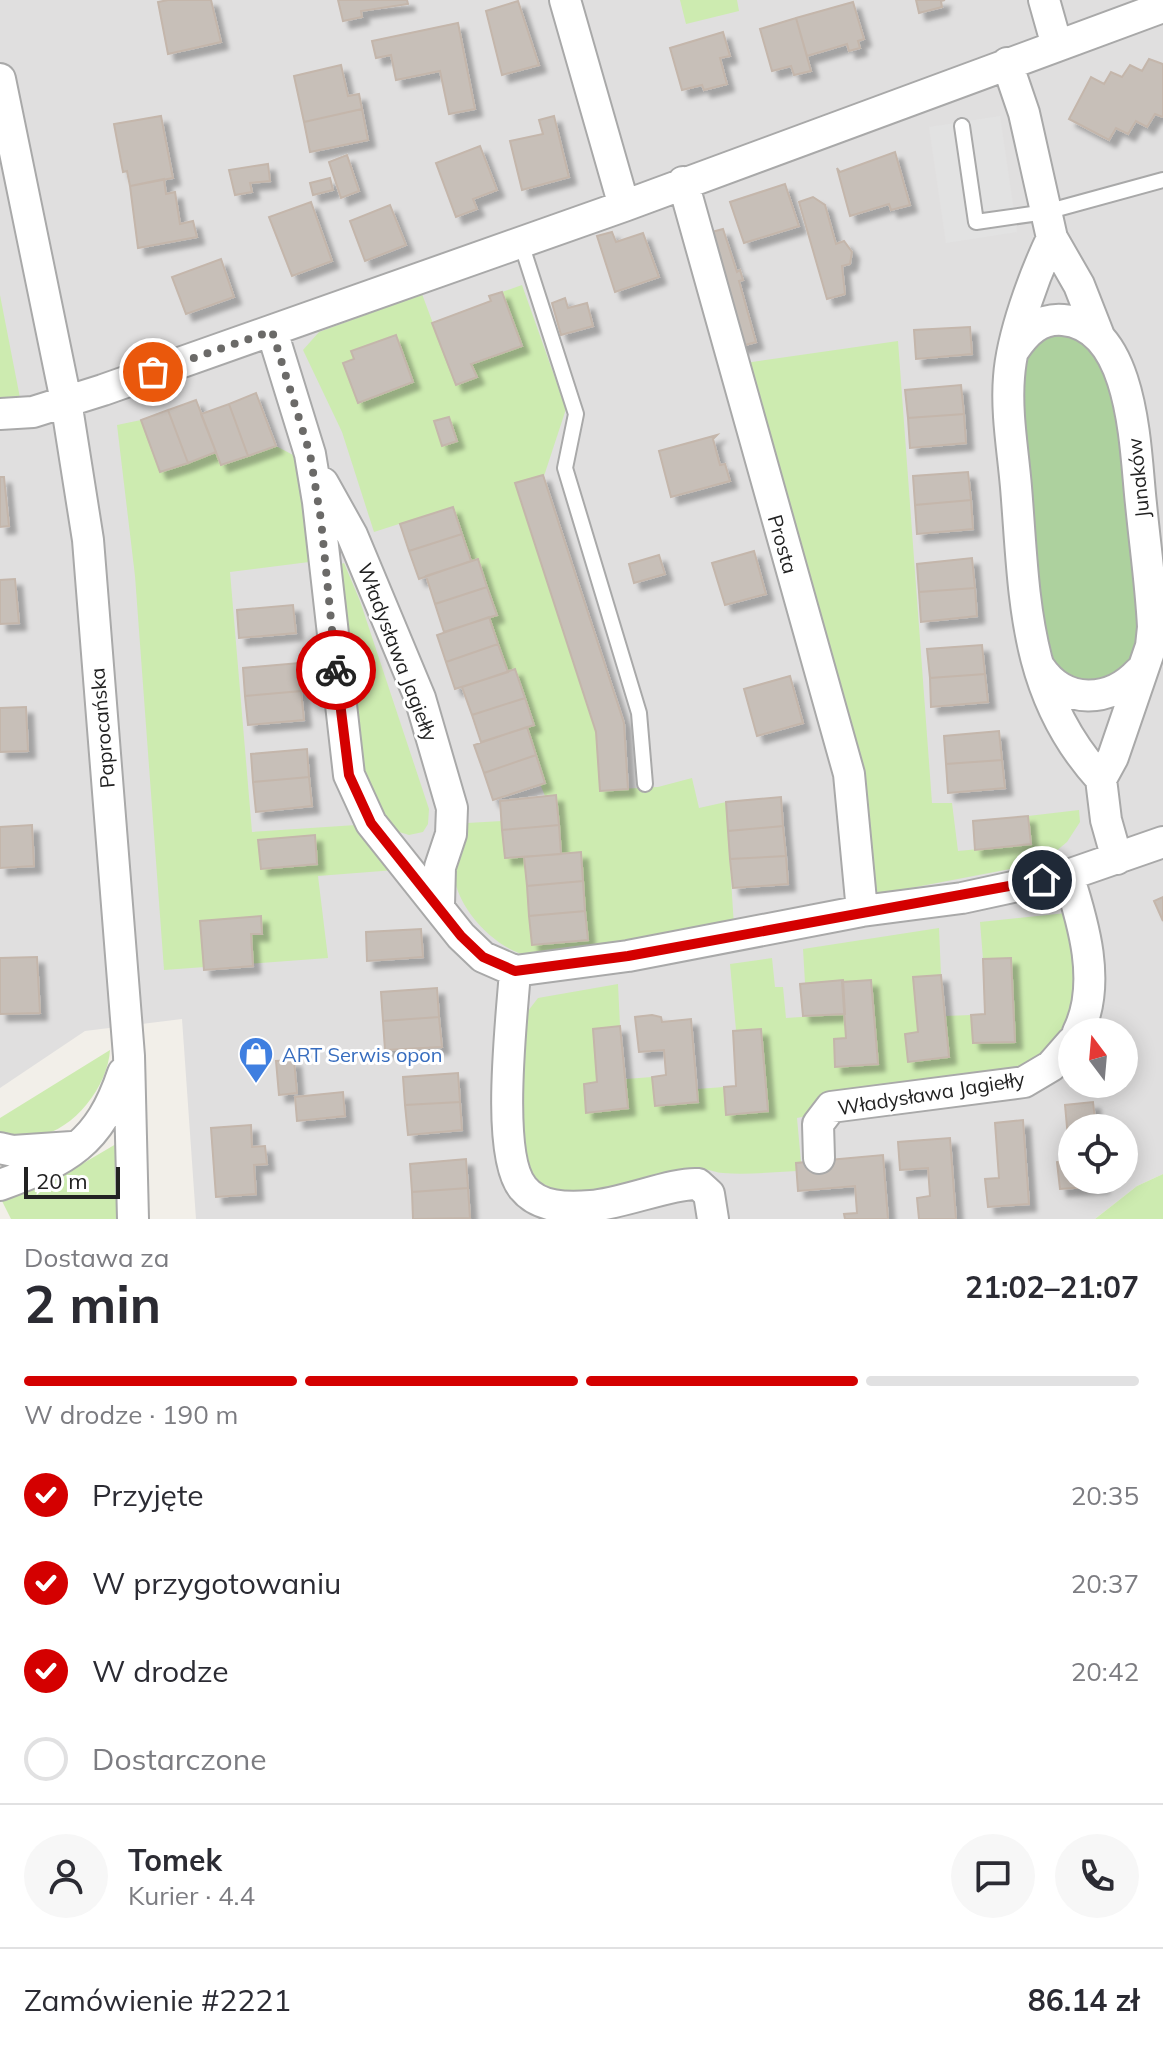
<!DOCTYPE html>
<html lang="pl">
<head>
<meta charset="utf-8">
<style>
  body { margin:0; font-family:Mulish,sans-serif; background:#f7f7f7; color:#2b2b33; height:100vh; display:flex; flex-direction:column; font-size:30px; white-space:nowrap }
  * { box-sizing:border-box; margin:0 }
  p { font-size:26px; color:#7c7c81 }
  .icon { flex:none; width:44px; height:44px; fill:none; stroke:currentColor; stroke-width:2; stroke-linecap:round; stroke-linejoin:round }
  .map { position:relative; height:1219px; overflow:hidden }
  .drawer { display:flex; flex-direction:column; background:#fff; flex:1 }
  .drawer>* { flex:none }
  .needle { width:52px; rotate:344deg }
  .fabs { position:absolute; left:1058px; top:1018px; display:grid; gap:16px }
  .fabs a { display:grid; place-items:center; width:80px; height:80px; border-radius:50%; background:#fff; box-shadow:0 4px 20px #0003; font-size:40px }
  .scale { position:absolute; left:24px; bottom:20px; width:96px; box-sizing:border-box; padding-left:8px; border:4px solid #222; border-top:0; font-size:22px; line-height:28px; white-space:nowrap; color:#222; -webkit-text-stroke:6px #fff; paint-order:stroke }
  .pin { position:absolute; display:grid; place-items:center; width:68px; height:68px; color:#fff; margin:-34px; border:4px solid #fff; border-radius:50%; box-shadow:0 2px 8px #0007 }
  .courier { position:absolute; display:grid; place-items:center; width:80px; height:80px; margin:-40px; border:6px solid #d40000; border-radius:50%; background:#fff; color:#222; box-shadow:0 2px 10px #0007 }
  .head em { font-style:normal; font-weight:700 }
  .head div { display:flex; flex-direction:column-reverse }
  .head { display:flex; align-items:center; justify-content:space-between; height:136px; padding:0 24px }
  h1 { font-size:52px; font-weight:700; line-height:60px }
  .bar { display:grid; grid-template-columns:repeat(4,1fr); gap:12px 8px; align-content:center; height:96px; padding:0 24px }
  .bar i { height:10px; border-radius:6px; background:#e1e1e2 }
  .bar .on { background:#d40000 }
  .bar p { grid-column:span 4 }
  .line { display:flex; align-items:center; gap:20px; padding:0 24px; border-top:2px solid #e1e1e2 }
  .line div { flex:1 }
  .round { display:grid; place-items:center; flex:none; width:84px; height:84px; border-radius:42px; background:#f7f7f7 }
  ol { padding:0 24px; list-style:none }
  li { display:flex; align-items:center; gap:24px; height:88px }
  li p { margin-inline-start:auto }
  li .icon { padding:8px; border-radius:50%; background:#d40000; color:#fff; stroke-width:4 }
  li:last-child { color:#7c7c81 }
  li i { width:44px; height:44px; border:4px solid #e1e1e2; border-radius:50% }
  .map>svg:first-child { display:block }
</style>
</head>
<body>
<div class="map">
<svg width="1163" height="1219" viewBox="0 0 1163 1219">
  <defs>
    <filter id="shadow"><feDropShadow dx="7" dy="7" stdDeviation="2" flood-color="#0004"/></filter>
  </defs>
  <rect width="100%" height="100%" fill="#f2efe9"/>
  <path fill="#e0dfdf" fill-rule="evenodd" d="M0,0H1163V1174L1137,1186L1095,1219H196L182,1019L85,1031L0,1088ZM1072,1032H1124V1084H1072ZM1072,1128H1124V1180H1072Z"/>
  <path fill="#cdebb0" d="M680,0H737L739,11L686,24Z
    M522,285L566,409L544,476L515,484L596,732L600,790L658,787L692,778L699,808L726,802L734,926L529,956C494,950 445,898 455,859C459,846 465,836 467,823L502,821L505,858L524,857L532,944L588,939L581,853L561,854L556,796H545L540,784L545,782L489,617L497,614L478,559L471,561L452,507L374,532L342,432L303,350L319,332L422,294L456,385L476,377L471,364L521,346L502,292Z
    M0,295L21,403L0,400Z
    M898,341L932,803H952L958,851L1031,844L1028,816L1079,810L1080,822L1067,842L1042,863L874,895L745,363Z
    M141,420L161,472L216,452L221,465L276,446L295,456L317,561L230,572L252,832L356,825L395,870L318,876L328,958L164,970L135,576L117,425Z
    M344,563L360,601L429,809L428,824L423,832L409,835L396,831L382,820L359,775L338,565Z
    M1066,913L1077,923L1073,1027L1031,1069L797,1118L801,1162L796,1163L797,1171C772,1172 748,1175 723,1173C715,1173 708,1168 700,1170C656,1177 548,1219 525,1164C512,1129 525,1050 528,1011L538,998L618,984L620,1026L593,1029L597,1082L584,1084L587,1113L628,1108L626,1079L652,1077L655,1106L698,1102L697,1089L724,1087L768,1110L761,1029L736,1030L730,964L772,958L775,987H783L786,1018L845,1014L846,1038L834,1040L835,1067L877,1064L871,980L805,983L803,949L939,928L941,975L913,977L918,1032L905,1034L909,1061L948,1057L945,1016L971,1015L973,1043L1014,1042L1010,958L983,959L980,922Z
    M110,1050C108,1086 74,1130 38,1136C26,1138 12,1137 0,1137V1118Z
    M116,1144L124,1219H11L0,1197L65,1174Z
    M1163,1174V1219H1095L1137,1186Z"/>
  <path fill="#add19e" d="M1059,332L1083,337L1108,373L1124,413L1143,627C1131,670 1114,692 1066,682L1040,644L1019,366L1033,342Z"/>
  <path fill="#e2e2e2" d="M1000,116L1017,232L946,243L929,127Z"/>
  <path fill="#c7bfb8" stroke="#c4b6ab" stroke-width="2" filter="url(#shadow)" d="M168,0H211L221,42L168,54L158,2Z
    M338,0H407L408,4L361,11L362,17L343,21Z
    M916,0H945L941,1L942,7L919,13Z
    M518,1L539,65L502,75L486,11Z
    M853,2L864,39L858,41L860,48L849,51L847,44L807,56L796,18Z
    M796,18L811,71L794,75L791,66L772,71L760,29Z
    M458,23L475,109L449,114L440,71L396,80L391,55L376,58L372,41Z
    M723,32L730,56L720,58L727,84L704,90L702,85L682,90L670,48Z
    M1149,59L1163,64V117L1155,114L1147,127L1136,121L1128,134L1116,128L1109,140L1069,119L1091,77L1104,84L1111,72L1122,77L1130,65L1142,71Z
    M341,65L348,96L359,94L362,109L304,122L294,76Z
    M362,109L368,140L310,152L304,122Z
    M161,116L173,178L130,186L127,171L123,172L114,124Z
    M554,116L569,177L522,190L510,141L543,134L539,120Z
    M480,146L497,190L473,199L477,209L456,217L436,163Z
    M895,152L910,205L891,210L889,204L850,216L837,168L840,172Z
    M347,155L359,191L341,198L329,162Z
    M268,164L270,181L250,183L252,192L235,195L229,170Z
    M330,178L333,190L313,195L310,183Z
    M164,179L166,194L175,192L180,224L193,221L197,237L138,248L130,186Z
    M785,184L799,226L744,243L730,202Z
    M813,197L825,205L836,244L844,241L852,252L850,264L842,266L845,294L827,299L799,202Z
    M311,202L332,261L292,276L269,217Z
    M390,205L406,245L365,261L350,221Z
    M723,229L737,272L740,270L743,280L739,281L756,342L738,347L708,233Z
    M612,232L616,242L643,233L659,277L615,292L597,236Z
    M221,259L234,297L186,314L172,277Z
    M502,292L522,346L471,364L477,377L456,385L432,323L491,301L489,296Z
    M565,298L568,308L587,303L593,326L561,335L552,303Z
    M970,327L972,354L916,359L914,330Z
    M396,335L413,382L358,403L343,363L354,359L351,351Z
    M961,385L964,414L908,418L905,390Z
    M256,393L276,446L248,456L229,404Z
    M196,400L216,452L188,463L168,410Z
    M229,404L248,456L221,465L201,414Z
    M168,410L188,463L160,472L141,420Z
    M964,414L966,443L910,448L908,418Z
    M449,417L457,441L442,446L434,421Z
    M717,435L713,439L720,465L725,464L730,481L671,497L659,451Z
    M968,472L971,500L915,505L913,476Z
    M543,475L624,723L628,789L600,791L596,732L515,483Z
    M0,477H4L9,526L0,527Z
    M971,500L973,529L917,534L915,505Z
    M453,507L462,534L409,551L400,524Z
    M462,534L471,561L419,579L409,551Z
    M754,551L766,594L725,605L712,563Z
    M659,555L665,574L634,583L629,564Z
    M972,558L975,588L919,592L917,564Z
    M478,559L487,587L435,604L426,576Z
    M15,579L19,623L0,624V580Z
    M487,587L497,615L444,632L435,604Z
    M975,588L977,616L921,622L919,592Z
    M293,605L296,633L239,638L237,610Z
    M489,617L498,644L446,662L437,635Z
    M498,644L508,672L455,689L446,662Z
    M982,645L985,674L930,678L927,649Z
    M299,663L301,691L245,696L243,668Z
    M515,669L525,698L472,715L462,687Z
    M985,674L988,702L931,707L930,678Z
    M790,676L803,723L757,736L744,689Z
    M301,691L304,720L248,725L245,696Z
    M525,698L534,725L481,742L472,715Z
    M26,707L28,751L0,752V708Z
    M527,727L536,755L484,773L474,745Z
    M999,731L1002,760L946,764L944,736Z
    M307,749L309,777L253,782L251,754Z
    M536,755L545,783L493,800L484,773Z
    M1002,760L1005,788L948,793L946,764Z
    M309,777L312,806L256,812L253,782Z
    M556,795L559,825L502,830L500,801Z
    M781,797L783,826L728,831L726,802Z
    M1028,816L1031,844L975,850L973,821Z
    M32,825L34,866L0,868V827Z
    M559,825L561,854L505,858L502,830Z
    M783,826L786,856L730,859L728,831Z
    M315,835L317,864L261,869L258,840Z
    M581,852L583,881L527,886L524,857Z
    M786,856L788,884L733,888L730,859Z
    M583,881L585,911L529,916L527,886Z
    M1163,897V921L1154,901Z
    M585,911L588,940L532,945L529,916Z
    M261,916L262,934H251L253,966L204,970L200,921Z
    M421,929L423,957L367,961L366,932Z
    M37,957L40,1013L0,1014V958Z
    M1011,958L1015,1042L973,1043L971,1015L985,1014L983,959Z
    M941,975L949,1057L908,1062L905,1034L918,1032L913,977Z
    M843,980L845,1014L803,1016L800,984Z
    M871,980L878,1064L835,1067L834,1039L846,1038L842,982Z
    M437,988L439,1017L383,1021L381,992Z
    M652,1015L661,1017L662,1022L691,1019L698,1102L655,1106L652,1077L666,1075L664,1050L639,1052L635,1017Z
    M439,1017L442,1047L385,1050L383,1021Z
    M620,1026L628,1108L586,1113L584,1084L597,1082L593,1029Z
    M761,1029L768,1111L726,1115L724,1087L736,1086L733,1031Z
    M294,1060L297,1093L279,1095L276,1061Z
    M458,1073L460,1102L405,1105L403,1077Z
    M343,1092L345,1116L297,1121L295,1097Z
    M460,1102L462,1130L408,1135L405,1105Z
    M1093,1102L1096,1128H1072V1180H1101L1102,1186L1060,1189L1057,1162L1070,1160L1065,1105Z
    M1023,1120L1029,1204L988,1207L985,1179L999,1178L995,1123Z
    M251,1125L252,1147L265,1146L267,1164L254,1165L256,1194L216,1197L211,1128Z
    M950,1138L956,1219H919L917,1198L930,1196L928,1168L900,1170L898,1142Z
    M883,1155L888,1219H845L844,1214L857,1213L855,1186L798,1191L796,1163Z
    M466,1159L468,1188L412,1192L410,1164Z
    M468,1188L470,1218L413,1219L412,1192Z"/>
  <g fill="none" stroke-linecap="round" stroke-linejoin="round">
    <defs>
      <path id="service" d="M962,126L976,222L1046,212L1163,180
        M521,243L576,414L565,468L639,713L645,784"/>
      <path id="minor" d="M565,0L624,206
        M1044,0L1057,46
        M1007,63L1024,113L1052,238L1079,285L1099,336
        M0,79L66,401L88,540L129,1056L133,1219
        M683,182L849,774L862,911
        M1052,238C1034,276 1012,335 1009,377C1006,413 1013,451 1016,487C1025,595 1022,693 1101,779
        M272,331L310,454L318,502L349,775L371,823L461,936L483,957L515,971L628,956L862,911L962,898L1068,875L1163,842
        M1014,350C1026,332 1040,318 1063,320C1135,326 1135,452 1141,504C1145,545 1151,586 1153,627L1151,646L1113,757L1101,779L1106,820L1117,859
        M0,414L33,412L103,390L624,206L1163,7
        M323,483L352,535L420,698L452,808L451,834L440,867L439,905
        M1040,668C1065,705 1110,703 1139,672
        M1068,875C1083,922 1102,984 1078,1032
        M515,971C512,1017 495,1155 523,1188C539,1208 567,1208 591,1206C621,1204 675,1182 698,1184L709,1194L713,1219
        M0,1148L13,1151L72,1147
        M819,1158L818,1124L831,1107L1024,1082L1051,1066L1072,1042
        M0,1185C68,1160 99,1144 123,1073"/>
    </defs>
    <use href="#service" stroke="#a9a9a9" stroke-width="18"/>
    <use href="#minor" stroke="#a9a9a9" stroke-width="34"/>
    <use href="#service" stroke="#fff" stroke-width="14"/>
    <use href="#minor" stroke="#fff" stroke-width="30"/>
  </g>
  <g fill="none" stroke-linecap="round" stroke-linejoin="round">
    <path stroke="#6b6a68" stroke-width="8" stroke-dasharray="0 14.4" d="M153,372L272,331L310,454L321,520L336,670"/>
    <path stroke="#d40000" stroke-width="10" d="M336,670L349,775L371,823L461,936L483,957L515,971L628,956L1042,880"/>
  </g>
  <defs>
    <symbol id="shop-pin" viewBox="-11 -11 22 30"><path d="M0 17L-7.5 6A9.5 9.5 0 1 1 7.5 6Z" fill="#3f7fe0" stroke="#fff"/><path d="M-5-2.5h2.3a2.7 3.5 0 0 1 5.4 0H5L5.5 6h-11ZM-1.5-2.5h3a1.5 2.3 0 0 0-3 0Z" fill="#fff"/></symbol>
  </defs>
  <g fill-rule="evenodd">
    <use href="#shop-pin" x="236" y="1034" width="40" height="54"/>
  </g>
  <g text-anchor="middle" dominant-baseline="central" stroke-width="6" stroke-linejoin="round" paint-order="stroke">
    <g font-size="20" fill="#222" stroke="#fff">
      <text transform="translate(1138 478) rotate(-96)">Junaków</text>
      <text transform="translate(783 544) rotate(74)">Prosta</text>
      <text transform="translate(398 652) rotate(69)">Władysława Jagiełły</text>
      <text transform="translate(102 728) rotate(-95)">Paprocańska</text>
      <text transform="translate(931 1093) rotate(-9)">Władysława Jagiełły</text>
    </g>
    <g font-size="20" fill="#366cbe" stroke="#fff" text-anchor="start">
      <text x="282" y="1054">ART Serwis opon</text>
    </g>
  </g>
</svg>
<div class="fabs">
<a><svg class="needle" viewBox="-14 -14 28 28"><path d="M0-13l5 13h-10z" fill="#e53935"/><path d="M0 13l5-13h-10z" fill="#7c7c81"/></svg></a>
<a><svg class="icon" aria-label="locate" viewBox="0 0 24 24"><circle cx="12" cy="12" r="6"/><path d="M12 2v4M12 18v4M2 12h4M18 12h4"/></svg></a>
</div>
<div class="scale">20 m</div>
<div class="pin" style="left:153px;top:372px;background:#ea580c"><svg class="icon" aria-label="bag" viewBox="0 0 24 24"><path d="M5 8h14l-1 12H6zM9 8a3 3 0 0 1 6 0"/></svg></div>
<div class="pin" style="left:1042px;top:880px;background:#1f2937"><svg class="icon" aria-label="home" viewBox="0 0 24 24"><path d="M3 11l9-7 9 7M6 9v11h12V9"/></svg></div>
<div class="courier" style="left:336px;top:670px"><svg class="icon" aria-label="bike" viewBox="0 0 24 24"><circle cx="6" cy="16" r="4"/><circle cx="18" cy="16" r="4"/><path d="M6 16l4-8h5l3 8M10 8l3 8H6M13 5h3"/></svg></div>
</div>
<section class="drawer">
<div class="head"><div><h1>2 min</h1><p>Dostawa za</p></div><em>21:02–21:07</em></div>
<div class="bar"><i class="on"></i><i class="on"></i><i class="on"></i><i></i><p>W drodze · 190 m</p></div>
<ol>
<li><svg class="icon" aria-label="check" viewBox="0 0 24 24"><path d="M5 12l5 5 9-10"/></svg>Przyjęte<p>20:35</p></li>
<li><svg class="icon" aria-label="check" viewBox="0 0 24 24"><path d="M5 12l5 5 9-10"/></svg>W przygotowaniu<p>20:37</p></li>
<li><svg class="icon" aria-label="check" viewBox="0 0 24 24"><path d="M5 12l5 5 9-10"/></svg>W drodze<p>20:42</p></li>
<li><i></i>Dostarczone</li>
</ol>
<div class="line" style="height:144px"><a class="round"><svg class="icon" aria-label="person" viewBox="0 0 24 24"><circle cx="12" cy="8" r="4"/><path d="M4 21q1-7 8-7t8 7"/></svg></a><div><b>Tomek</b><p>Kurier · 4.4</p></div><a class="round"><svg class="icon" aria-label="chat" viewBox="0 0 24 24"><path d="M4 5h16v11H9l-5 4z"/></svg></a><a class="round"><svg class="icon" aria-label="phone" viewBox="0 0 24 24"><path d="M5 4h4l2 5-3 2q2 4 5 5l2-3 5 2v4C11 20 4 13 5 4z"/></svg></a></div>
<div class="line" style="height:104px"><div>Zamówienie #2221</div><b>86.14 zł</b></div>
</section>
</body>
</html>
